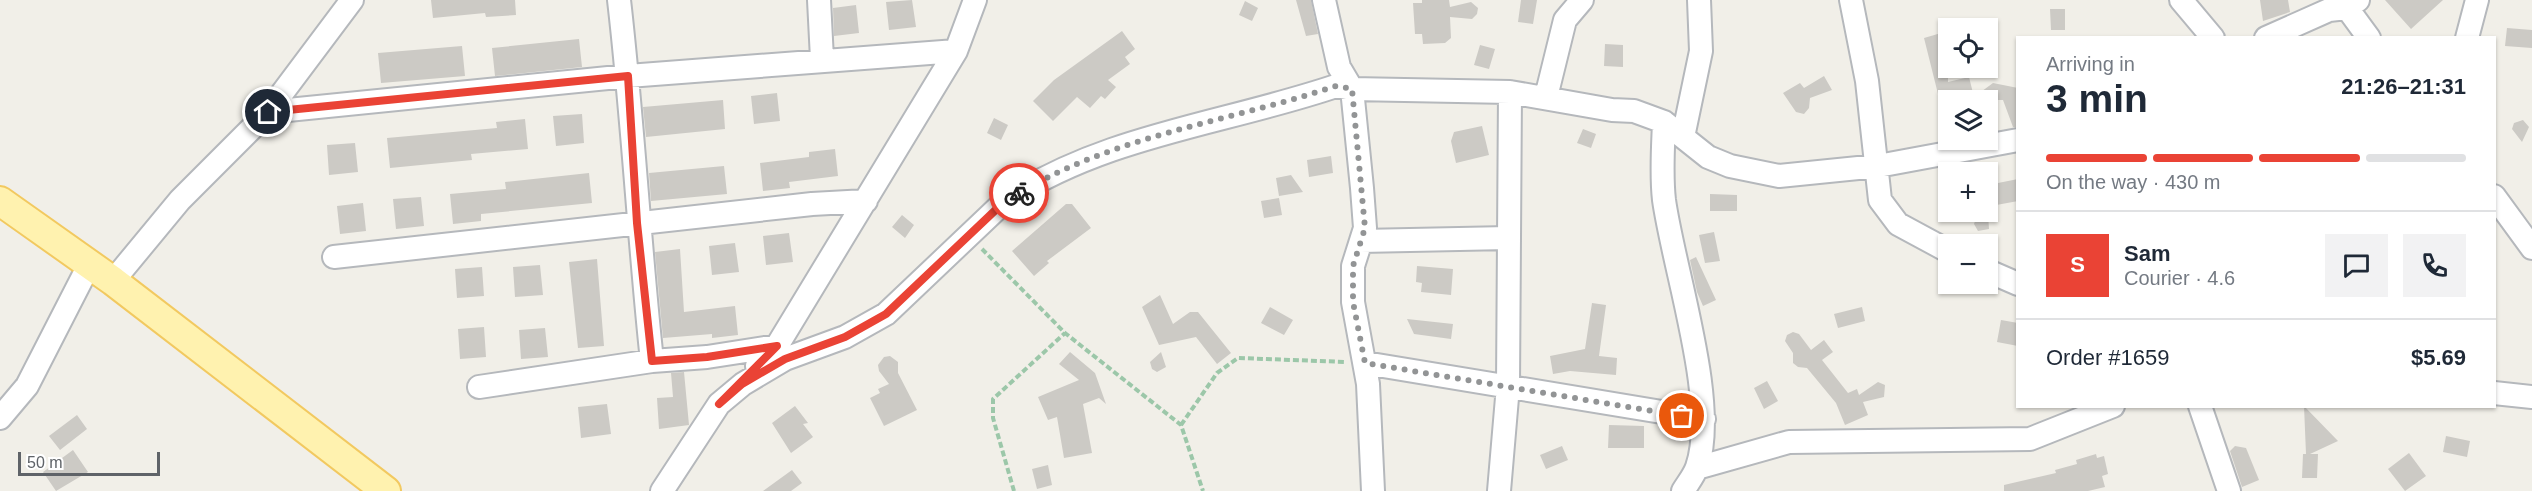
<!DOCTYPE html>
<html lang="en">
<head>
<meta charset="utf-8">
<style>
  body { margin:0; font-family:Arial,sans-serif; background:#f2f2f3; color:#1f2937; height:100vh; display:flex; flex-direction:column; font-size:22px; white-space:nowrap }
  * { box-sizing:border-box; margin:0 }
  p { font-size:20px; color:#747a83 }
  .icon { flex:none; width:33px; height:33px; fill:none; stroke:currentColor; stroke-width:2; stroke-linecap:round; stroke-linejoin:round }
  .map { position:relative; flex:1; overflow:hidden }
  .drawer { position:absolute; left:2016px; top:36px; width:480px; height:372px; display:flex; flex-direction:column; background:#fff; border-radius:0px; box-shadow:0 2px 4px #0004 }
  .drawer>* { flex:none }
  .controls { position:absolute; left:1938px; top:18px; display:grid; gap:12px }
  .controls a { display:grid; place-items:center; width:60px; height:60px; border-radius:0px; background:#fff; box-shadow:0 2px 4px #0004; font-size:30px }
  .scale { position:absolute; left:18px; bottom:15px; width:142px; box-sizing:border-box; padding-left:6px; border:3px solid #5f6368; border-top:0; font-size:16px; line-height:21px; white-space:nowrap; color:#5f6368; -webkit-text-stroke:4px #fff; paint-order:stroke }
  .pin { position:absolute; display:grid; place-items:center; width:51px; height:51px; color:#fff; margin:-26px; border:3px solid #fff; border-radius:50%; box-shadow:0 2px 6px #0007 }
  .courier { position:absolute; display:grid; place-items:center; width:60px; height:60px; margin:-30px; border:4px solid #ea4335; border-radius:50%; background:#fff; color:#222; box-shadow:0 2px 8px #0007 }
  .headline em { font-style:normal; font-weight:700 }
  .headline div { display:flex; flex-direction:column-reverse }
  .headline { display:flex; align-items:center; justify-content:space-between; height:102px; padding:0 30px }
  h1 { font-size:39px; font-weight:700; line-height:45px }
  .bar { display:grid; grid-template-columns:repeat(4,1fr); gap:9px 6px; align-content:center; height:72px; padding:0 30px }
  .bar i { height:8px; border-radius:4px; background:#e0e1e3 }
  .bar .on { background:#ea4335 }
  .bar p { grid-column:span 4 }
  .line { display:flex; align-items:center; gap:15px; padding:0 30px; border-top:2px solid #e0e1e3 }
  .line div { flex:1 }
  .round { display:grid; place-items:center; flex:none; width:63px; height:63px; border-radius:0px; background:#f2f2f3 }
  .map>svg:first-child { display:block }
</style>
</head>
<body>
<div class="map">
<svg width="2532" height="491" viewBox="0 0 2532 491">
  <rect width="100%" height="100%" fill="#f1efe8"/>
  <path fill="#cccac5" d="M431,0H515L516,15L486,17L485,13L433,18Z
    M912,0L916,27L889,30L886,2Z
    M1296,0H1311L1318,34L1306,36Z
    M1422,0H1449L1450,7L1471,2L1478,8L1477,14L1472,19L1450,17L1451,38L1445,43L1423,44L1422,34H1415L1413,3H1422Z
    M1521,0H1537L1533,24L1518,22Z
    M2260,0H2288L2290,12L2263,21Z
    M2385,0H2443L2411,29Z
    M1245,1L1258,8L1252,21L1239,15Z
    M856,5L859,33L834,36L833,8Z
    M2050,9H2065V30H2051Z
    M2507,28L2532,30V48L2505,46Z
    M1122,31L1135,49L1125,57L1130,64L1108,80L1116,87L1105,99L1101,96L1090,108L1077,97L1053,121L1033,101L1054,80Z
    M1948,31V82L1969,77L1974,97L1993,83L2018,88V127H2013L2003,100H1948V113L1943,114L1924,38Z
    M579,39L582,67L495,76L492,48Z
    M1605,44L1623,45V67L1604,66Z
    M1480,45L1495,49L1489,69L1474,65Z
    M462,46L465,76L381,83L378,53Z
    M1824,76L1832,90L1810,98L1809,108L1804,114L1796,112L1783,93L1800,83L1804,88Z
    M777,93L780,121L754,124L751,96Z
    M723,100L725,129L646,137L643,107Z
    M582,114L584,143L556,146L553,116Z
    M994,118L1008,125L1001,140L987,133Z
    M525,119L528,149L471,154L472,160L390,168L387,138L497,128L496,122Z
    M2523,120L2529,127L2522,142L2512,129L2514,123Z
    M1482,126L1489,155L1456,163L1451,141L1454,132Z
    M1583,129L1596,134L1591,148L1577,143Z
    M355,143L358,172L329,175L327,145Z
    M835,149L838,176L789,182L790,188L763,191L760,163L809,157V152Z
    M1331,156L1333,173L1309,177L1307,160Z
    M724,166L727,194L651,201L649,173Z
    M589,173L592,203L481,214V221L453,224L450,194L506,189L505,182Z
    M1291,175L1303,192L1279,196L1276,178Z
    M2018,179V201L1991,206L1988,185Z
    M1710,194L1737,195V211H1710Z
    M421,197L424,226L396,229L393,199Z
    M1279,198L1282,215L1264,218L1261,201Z
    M363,203L366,231L340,234L337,206Z
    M1066,204H1072L1091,228L1047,261L1049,263L1034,276L1012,251Z
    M1988,214L1989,229L1978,231L1974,224L1976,218Z
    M902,215L914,225L905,238L892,227Z
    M1714,232L1720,261L1705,263L1699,235Z
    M789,233L793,262L766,265L763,236Z
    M735,243L739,272L712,275L709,246Z
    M680,249L684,312L735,306L738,335L712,338V334L663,338L655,252Z
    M1696,257L1716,300L1703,306L1697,292L1690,260Z
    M597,259L604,346L578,348L569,262Z
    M540,265L543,295L515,297L513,267Z
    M1417,266L1453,269L1451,295L1421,292L1422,283L1416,282Z
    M482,267L484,296L457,298L455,269Z
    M1160,295L1173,324L1190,312H1198L1231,353L1217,364L1196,337L1159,345L1142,307Z
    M1592,303L1606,305L1599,356L1617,358L1616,375L1570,371L1553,374L1550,356L1585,349Z
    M1270,307L1293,320L1284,335L1261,323Z
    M1862,307L1865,321L1838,328L1834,314Z
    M1407,319L1453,324L1451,339L1414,334Z
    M2001,320L2018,323V346L1997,342Z
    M484,327L486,357L460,359L458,329Z
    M545,328L548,357L521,359L519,330Z
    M1793,332L1799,334L1811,350L1824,340L1833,352L1822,360L1848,393L1857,389L1859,395L1878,382L1885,385L1884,397L1863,402L1868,415L1845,425L1836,403L1807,368L1798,367L1793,363V353L1785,341L1787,335Z
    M1070,352L1095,373L1106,404L1099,398L1083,404L1092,453L1064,458L1057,417L1048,420L1038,397L1079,380L1059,364Z
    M1161,352L1166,367L1157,372L1152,369L1150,362Z
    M890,356L898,362V373L917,410L884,426L870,398L880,393L878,389L889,384L879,371L878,365L884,357Z
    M684,372L689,425L659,429L657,398L673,397L671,373Z
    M1767,381L1778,401L1764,409L1754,388Z
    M607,404L611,434L581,438L578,407Z
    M795,406L808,423L803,424L813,437L791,453L772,423Z
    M2304,406L2338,441L2310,454H2318L2317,478H2302L2303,454H2306Z
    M77,415L87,429L60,450L49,436Z
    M1609,425L1644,426V448H1608Z
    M2446,436L2470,441L2467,457L2443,452Z
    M1562,446L1568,460L1546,469L1540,455Z
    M2235,446L2246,448L2259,480L2242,487L2230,451Z
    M73,450L88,472L56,491L43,472Z
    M2409,453L2426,476L2405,491L2388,469Z
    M2096,454L2097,458L2104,456L2108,474L2102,476L2105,487L2088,491H2004V485L2056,473L2055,470L2077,464L2076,460Z
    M1048,465L1052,485L1037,489L1032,469Z
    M792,470L802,483L791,491H763Z"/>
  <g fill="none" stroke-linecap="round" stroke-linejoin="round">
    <defs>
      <path id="minor" d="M619,0C633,120 639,241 652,361
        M819,0L822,59
        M1324,0L1339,67L1352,89L1362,188L1365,228L1353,266V302L1368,384L1373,491
        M1851,0L1867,81L1880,200L1898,224L1948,251
        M2181,0L2213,38
        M2347,8L2369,38
        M2266,38L2329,10L2347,8L2358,0
        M2467,38L2477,0
        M1546,97L1565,20L1582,0
        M268,112L628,76L956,51
        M1664,122C1663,149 1661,174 1664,200C1674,271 1719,403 1697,467C1694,476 1687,484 1683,491
        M1683,137L1701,51L1699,0
        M2494,196L2532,248
        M1361,241L1508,238
        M334,257L812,204L866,201
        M1988,271L2018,284
        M113,281L180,200L268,112L352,0
        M1365,363L1704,419
        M757,366L777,346L956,51L975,0
        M479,387L652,361L707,357L777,346
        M2494,393L2532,397
        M2200,406L2229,491
        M0,418L27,386L89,265
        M1697,468L1789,442L2030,439L2113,406
        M662,491L719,404L743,384L785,359L845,337L886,314L1004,202C1104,135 1224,124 1336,86L1352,89L1510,92L1612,110L1634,111L1664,122L1708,157L1730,166L1779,176L1878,166L2018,140
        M1499,491L1508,386L1510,92"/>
      <path id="major" d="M0,201L113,281L386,491"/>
    </defs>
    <use href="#minor" stroke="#b5b8bc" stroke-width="26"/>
    <use href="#major" stroke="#f2c960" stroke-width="32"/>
    <path stroke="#9cc7a9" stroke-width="4" stroke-dasharray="6 3" stroke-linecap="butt" d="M982,249L1065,333L1181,425L1203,491
      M1181,425L1217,373L1238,358L1346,362
      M1014,491L993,418V399L1065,333"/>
    <use href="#minor" stroke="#fff" stroke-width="22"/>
    <use href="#major" stroke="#fff2af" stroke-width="28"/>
  </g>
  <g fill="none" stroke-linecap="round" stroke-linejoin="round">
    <path stroke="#929495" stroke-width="6" stroke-dasharray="0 10.8" d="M1019,193C1119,134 1228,122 1336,86L1352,89L1365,228L1353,266V302L1365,363L1682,416"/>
    <path stroke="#ea4335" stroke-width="8" d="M268,112L628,76L637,223L652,361L707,357L777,346L719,404L742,384L785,359L845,337L886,314L1004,202L1019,193"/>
  </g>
</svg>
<div class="controls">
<a><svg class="icon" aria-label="locate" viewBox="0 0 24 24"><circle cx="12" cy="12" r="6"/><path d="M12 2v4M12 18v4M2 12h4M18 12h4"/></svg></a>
<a><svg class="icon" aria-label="layers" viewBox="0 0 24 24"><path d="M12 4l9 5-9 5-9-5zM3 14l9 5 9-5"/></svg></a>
<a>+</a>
<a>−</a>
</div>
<div class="scale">50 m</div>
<div class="pin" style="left:1682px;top:416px;background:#ea580c"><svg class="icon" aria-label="bag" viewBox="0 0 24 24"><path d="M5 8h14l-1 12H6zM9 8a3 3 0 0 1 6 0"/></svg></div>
<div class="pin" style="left:268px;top:112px;background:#1f2937"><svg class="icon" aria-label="home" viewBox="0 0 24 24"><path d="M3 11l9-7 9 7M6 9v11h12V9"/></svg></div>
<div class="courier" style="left:1019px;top:193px"><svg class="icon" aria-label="bike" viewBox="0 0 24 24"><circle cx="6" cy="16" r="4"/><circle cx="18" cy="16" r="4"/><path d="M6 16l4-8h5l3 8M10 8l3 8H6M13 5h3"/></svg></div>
<section class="drawer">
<div class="headline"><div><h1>3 min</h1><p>Arriving in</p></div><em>21:26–21:31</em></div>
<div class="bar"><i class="on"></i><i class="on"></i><i class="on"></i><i></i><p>On the way · 430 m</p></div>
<div class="line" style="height:108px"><b class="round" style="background:#ea4335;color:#fff">S</b><div><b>Sam</b><p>Courier · 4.6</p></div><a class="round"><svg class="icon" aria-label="chat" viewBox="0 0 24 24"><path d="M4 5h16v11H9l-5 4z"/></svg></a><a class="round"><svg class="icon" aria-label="phone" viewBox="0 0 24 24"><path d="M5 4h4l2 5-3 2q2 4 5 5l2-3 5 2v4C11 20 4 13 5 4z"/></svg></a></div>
<div class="line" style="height:78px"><div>Order #1659</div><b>$5.69</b></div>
</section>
</div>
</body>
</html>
